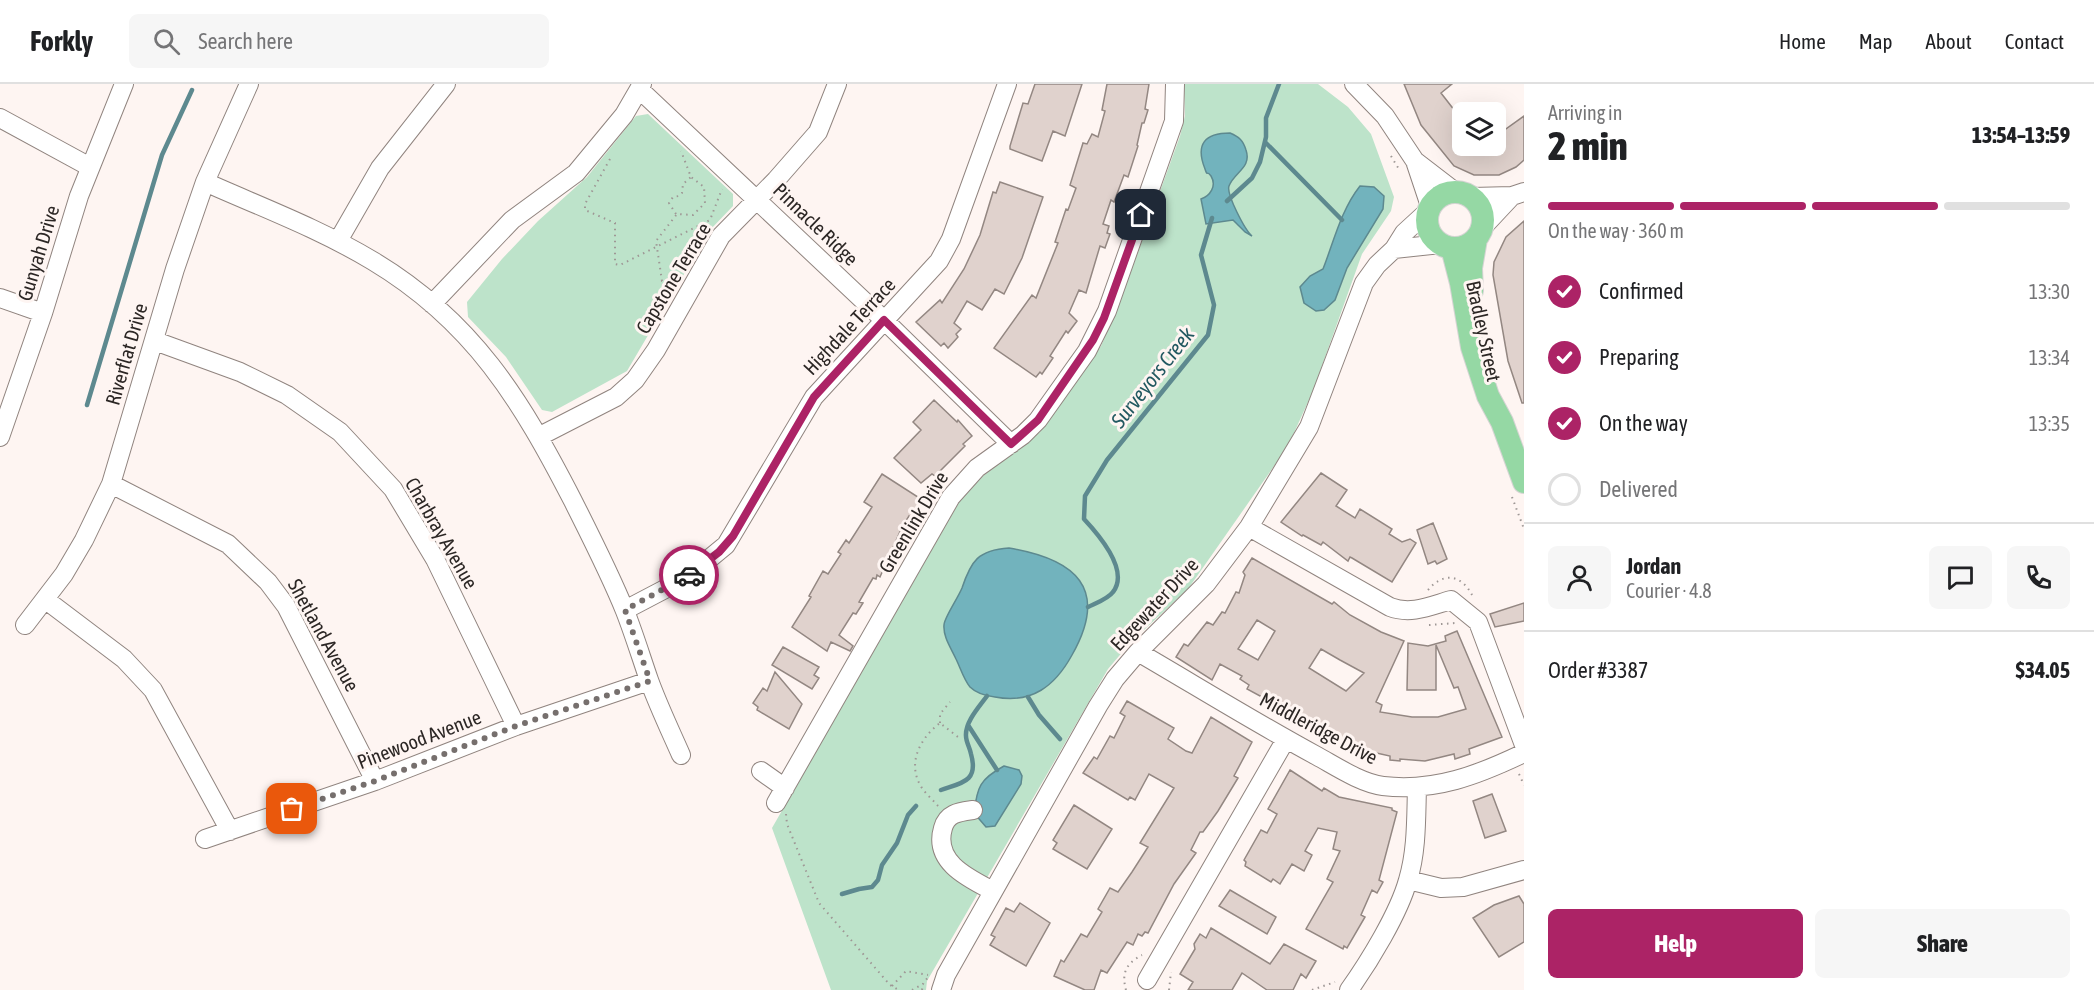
<!DOCTYPE html>
<html lang="en">
<head>
<meta charset="utf-8">
<style>
  body { margin:0; font-family:"Asap Condensed",sans-serif; background:#f6f6f6; color:#202124; height:100vh; display:flex; flex-direction:column; font-size:22px; white-space:nowrap }
  * { box-sizing:border-box; margin:0 }
  p { font-size:20px; color:#757577 }
  .icon { flex:none; width:33px; height:33px; fill:none; stroke:currentColor; stroke-width:2; stroke-linecap:round; stroke-linejoin:round }
  .map { position:relative; flex:1; overflow:hidden }
  .details { display:flex; flex-direction:column; background:#fff; width:570px }
  .details>* { flex:none }
  .tools { position:absolute; left:1452px; top:18px; display:grid; gap:12px }
  .tools a { display:grid; place-items:center; width:54px; height:54px; border-radius:9px; background:#fff; box-shadow:0 6px 24px #0002; font-size:30px }
  .pin { position:absolute; display:grid; place-items:center; width:51px; height:51px; color:#fff; margin:-26px; border-radius:12px; box-shadow:0 3px 9px #0006 }
  .courier { position:absolute; display:grid; place-items:center; width:60px; height:60px; margin:-30px; border:4px solid #ac2366; border-radius:50%; background:#fff; color:#222; box-shadow:0 2px 8px #0007 }
  .summary em { font-style:normal; font-weight:800 }
  .summary div { display:flex; flex-direction:column-reverse }
  .summary { display:flex; align-items:center; justify-content:space-between; height:102px; padding:0 24px }
  h1 { font-size:39px; font-weight:800; line-height:45px }
  .bar { display:grid; grid-template-columns:repeat(4,1fr); gap:9px 6px; align-content:center; height:72px; padding:0 24px }
  .bar i { height:8px; border-radius:4px; background:#e0e0e0 }
  .bar .active { background:#ac2366 }
  .bar p { grid-column:span 4 }
  .line { display:flex; align-items:center; gap:15px; padding:0 24px; border-top:2px solid #e0e0e0 }
  .line div { flex:1 }
  .round { display:grid; place-items:center; flex:none; width:63px; height:63px; border-radius:9px; background:#f6f6f6 }
  ol { padding:0 24px; list-style:none }
  li { display:flex; align-items:center; gap:18px; height:66px }
  li p { margin-inline-start:auto }
  li .icon { padding:6px; border-radius:50%; background:#ac2366; color:#fff; stroke-width:4 }
  li:last-child { color:#757577 }
  li i { width:33px; height:33px; border:3px solid #e0e0e0; border-radius:50% }
  .action { display:flex; gap:12px; margin-top:auto; padding:12px 24px }
  .action a { flex:1; height:69px; border-radius:9px; background:#ac2366; color:#fff; font-size:24px; font-weight:800; line-height:69px; text-align:center }
  .action a+a { background:#f6f6f6; color:#202124 }
  header { display:flex; align-items:center; gap:36px; box-sizing:border-box; height:84px; padding:0 30px; background:#fff; border-bottom:2px solid #e0e0e0 }
  header strong { font-size:28px }
  nav { display:flex; gap:33px; margin-inline-start:auto; font-size:21px }
  .search { width:420px; height:54px; background:#f6f6f6; display:flex; align-items:center; gap:15px; box-sizing:border-box; padding:0 21px; border-radius:9px; color:#757577; font-size:22px }
  main { display:flex; flex:1; min-height:0 }
  .map>svg:first-child { display:block }
</style>
</head>
<body>
<header>
<strong>Forkly</strong>
<div class="search"><svg class="icon" aria-label="search" viewBox="0 0 24 24"><circle cx="10" cy="10" r="6"/><path d="M15 15l6 6"/></svg>Search here</div>
<nav><a>Home</a><a>Map</a><a>About</a><a>Contact</a></nav>
</header>
<main>
<div class="map">
<svg width="1524" height="906" viewBox="0 0 1524 906">
  <rect width="100%" height="100%" fill="#fef5f2"/>
  <path fill="#bde3ca" d="M1184,0H1318L1348,23L1371,50L1394,113L1391,127L1362,170L1313,307L1293,351L1279,375L1188,505L1130,559L1108,585L927,897L926,906H831L772,744L962,413L983,392L1040,348L1101,262L1121,215L1180,52L1185,32Z
    M648,30L733,110V122L710,146L627,287L552,328L542,326L506,273L468,233L467,218L502,175L538,137L587,93L636,32Z"/>
  <path fill="#72b3bd" stroke="#5d898f" stroke-width="1.5" d="M1230,49C1239,53 1243,56 1246,66C1252,84 1234,88 1229,102C1226,110 1245,146 1252,152L1245,148L1233,136L1206,140L1201,115C1210,112 1217,102 1211,92C1206,85 1208,94 1205,85C1195,60 1205,49 1230,49Z
    M1360,102L1374,103L1384,112L1383,125L1347,184L1335,216L1324,226L1316,227L1304,219L1300,203L1310,192L1323,185C1334,157 1341,126 1360,102Z
    M1009,464C1075,475 1110,504 1072,571C1055,602 1032,620 995,613C987,612 976,609 970,603C964,596 960,583 956,575C951,564 943,553 944,541C944,534 958,514 962,504C971,477 978,466 1009,464Z
    M1004,682L1019,686L1022,692L1021,700L995,742L986,743L974,729C977,703 980,695 1004,682Z"/>
  <g fill="none" stroke-linecap="round" stroke-linejoin="round">
    <path stroke="#5d898f" stroke-width="4.5" d="M1265,58L1342,136
      M1227,117L1252,94L1260,78L1266,53V34L1279,0
      M87,321L162,71L192,6
      M1088,523C1096,519 1108,515 1113,508C1130,486 1098,450 1084,435L1085,412L1107,376L1208,251L1214,221L1201,171L1212,134
      M1028,613L1039,631L1060,655
      M968,641L997,686
      M941,706C961,699 979,698 971,670C970,664 966,658 966,652C965,638 979,623 987,612
      M842,810L859,805L872,803L878,796L882,781L897,759L908,731L916,722"/>
  </g>
  <path fill="#e0d2cd" stroke="#938782" stroke-width="1.5" fill-rule="evenodd" d="M1035,0H1082L1065,52L1053,47L1042,77L1010,65V62L1023,19L1028,20Z
    M1107,0H1149L1145,25L1148,26L1144,39H1142L1137,61L1138,62L1128,93L1124,91L1114,118L1111,116L1103,140L1109,142L1107,149L1110,150L1105,164L1100,162L1086,209L1079,206L1069,229L1077,237L1068,249L1066,247L1050,272L1053,274L1042,290L1040,288L1036,293L994,264L1032,211L1036,214L1058,159L1055,158L1066,125L1068,126L1076,104L1070,101L1083,59L1087,60L1092,50L1098,53L1105,27L1102,26Z
    M1404,0H1452L1441,9L1462,36V62H1496V37L1503,47L1524,32V76L1516,83L1499,91H1474L1454,82L1421,41Z
    M1000,98L1043,113L1022,174L1004,210L995,205L982,226L967,217L954,239L961,245L956,250L958,253L948,264L944,259L941,262L916,238L940,216L942,219L964,185L980,151L993,108L996,109Z
    M1524,137V319H1522L1508,277L1493,191L1494,178L1506,153Z
    M934,316L957,338L958,336L972,352L963,360L965,362L935,392L932,390L921,399L894,374L921,346L913,338Z
    M1321,389L1347,406L1336,422L1355,434L1360,425L1392,445L1389,450L1402,458L1410,455L1416,459L1392,498L1352,474L1350,473L1348,477L1323,458L1321,461L1303,451L1302,452L1281,438Z
    M882,390L921,415L918,421L920,422L912,435L909,432L902,443L880,493L877,491L876,495L873,494L859,518L863,519L856,530L853,529L839,551L853,562L850,567L831,558L827,567L792,543L811,513L809,512L823,487L828,490L841,470L838,468L846,456L849,459L872,423L864,418Z
    M1433,439L1447,475L1437,480L1435,477L1428,480L1417,446Z
    M1252,474L1332,520L1334,518L1350,531L1381,548L1404,557L1376,618L1382,621L1380,628L1412,633H1438L1466,625L1458,603L1454,604L1436,561V606H1407L1408,559L1428,562L1446,557L1445,552L1457,547L1502,653L1469,665L1470,670L1455,675L1454,670L1425,677L1400,675V677L1390,676V672L1363,666L1362,670L1351,665L1352,660L1325,645L1323,649L1265,612H1260L1247,605L1249,601L1240,595L1242,592L1220,580L1212,596L1176,573L1184,560L1188,562L1207,538L1213,541L1222,528L1225,529L1236,508L1239,509L1245,491L1243,488ZM1257,536L1275,547L1258,576L1238,565ZM1321,565L1340,576L1364,589L1346,607L1309,584Z
    M1524,519V537L1495,543L1490,530Z
    M783,563L819,583L814,591L819,594L812,605L772,581Z
    M775,588L802,620L789,645L757,626L758,623L753,619L763,604L767,607Z
    M1127,617L1174,644L1168,655L1186,667L1192,669L1211,633L1252,658L1234,692L1238,694L1218,727L1203,748H1200L1191,766L1196,769L1174,800L1148,849L1145,848L1142,852L1138,850L1133,861L1127,858L1107,889L1101,886L1094,906H1085L1054,892L1061,876L1064,878L1081,850L1087,853L1102,828L1098,825L1110,804L1118,808L1132,788L1148,763L1140,759L1174,704L1149,690L1135,716L1130,713L1128,716L1083,689L1094,673L1097,675L1110,652L1114,654L1125,632L1120,629Z
    M1290,686L1322,707L1324,704L1339,713L1392,724V726L1397,728L1379,796L1383,798L1377,809L1372,806L1361,831L1365,833L1347,864L1344,862L1343,865L1306,845L1333,798L1327,795L1340,767L1333,765L1337,748L1318,744L1305,767L1312,771L1304,787L1292,780L1280,800L1273,795L1271,798L1245,782L1246,778L1244,776L1261,746L1267,749L1277,730L1268,725Z
    M1492,710L1506,747L1485,754L1473,717Z
    M1074,721L1112,745L1087,785L1053,765L1057,759L1053,756Z
    M1230,806L1276,833L1267,850L1219,822Z
    M1519,812L1524,820V858L1499,873L1473,834L1494,821Z
    M1020,819L1050,839L1026,882L990,861L995,853L991,851L1006,824L1014,828Z
    M1211,844L1270,880L1284,860L1316,877L1306,894L1301,890L1293,906H1267L1242,889L1232,906H1188L1193,898L1180,890L1195,865L1194,860L1200,850L1206,854Z"/>
  <g fill="none" stroke-linecap="round" stroke-linejoin="round">
    <defs>
      <path id="minor" d="M1354,0L1385,32L1415,77L1430,122
        M639,5L884,236L1011,360
        M0,34L90,83
        M1415,77L1454,107
        M205,98C261,123 320,145 373,177C473,237 521,316 573,417C591,453 610,490 625,527C634,550 641,573 649,596C658,621 670,646 681,671
        M1472,113L1512,112L1524,108
        M1483,143L1512,112
        M338,157L380,84L446,0
        M1394,165L1441,160
        M0,214L43,229
        M432,220L512,136L576,89L624,31L642,0
        M155,257L240,288L287,311L340,348L393,405L435,475L516,642
        M540,352L616,313L635,296L656,266L721,152L776,96L818,48L837,0
        M0,353L43,229L79,112L124,0
        M111,400L228,460L268,498L286,522L375,697
        M1249,443L1390,523C1411,531 1430,522 1451,516L1478,538L1524,661
        M46,516L124,575L153,606L230,747
        M625,526L686,494L726,461L814,313L939,177L951,155L1007,0
        M25,541L64,490L84,456L111,400L175,185L205,98L249,0
        M1138,568C1198,603 1256,639 1317,672C1337,683 1361,699 1383,702C1435,708 1478,691 1524,669
        M761,687L785,704
        M776,719L951,413L977,384L1023,351L1038,336L1087,267L1107,227L1174,37L1175,0
        M973,726C959,728 947,729 943,744C933,778 968,794 993,807
        M205,755L375,697L516,642L649,597
        M1408,796L1441,804L1463,803L1524,786
        M1147,896L1286,655
        M941,906L946,891L1098,622L1115,595L1138,568L1206,500L1249,443L1309,343L1364,199L1377,181L1394,165L1404,149L1428,127
        M1349,906C1369,878 1399,829 1408,796C1417,766 1416,734 1417,704"/>
      <path id="major" d="M1427 136a28 28 0 1 1 56 0a28 28 0 1 1-56 0Z
        M1452,164L1461,199L1472,263L1488,312L1502,338L1524,398
        M1472,207L1471,184L1476,155"/>
    </defs>
    <use href="#minor" stroke="#90847f" stroke-width="20"/>
    <use href="#major" stroke="#d5d4d3" stroke-width="24"/>
    <path stroke="#9e9795" stroke-width="2" stroke-dasharray="1.5 4.5" stroke-linecap="butt" d="M1391,72L1400,87
      M610,75L585,120V126L615,139V180L620,181L710,136L722,105
      M676,130L669,119L673,113L679,112L682,109L683,100L691,93
      M672,204L662,197L656,157L677,130L693,131L705,119L704,103L691,93L681,67
      M1512,413L1524,445
      M1428,506C1443,488 1461,490 1472,511
      M1429,541L1456,539
      M940,639V630L950,618
      M1519,690L1524,701
      M938,722C933,716 926,710 922,704C906,680 920,654 940,639L958,653
      M786,730L787,740L819,819L890,901L899,906
      M892,902L906,887L928,891
      M912,906L923,900L928,893
      M922,906L923,900
      M1126,906C1121,888 1127,879 1142,871
      M1169,906L1171,888
      M1312,906L1335,898"/>
    <use href="#minor" stroke="#fff" stroke-width="18"/>
    <use href="#major" stroke="#95d8a4" stroke-width="22"/>
  </g>
  <g fill="none" stroke-linecap="round" stroke-linejoin="round">
    <path stroke="#766f6d" stroke-width="6" stroke-dasharray="0 10.8" d="M292,725L375,697L516,642L650,597L625,526L689,491"/>
    <path stroke="#ac2366" stroke-width="8" d="M689,491L719,468L733,452L814,313L884,236L1011,360L1038,336L1093,256L1104,234L1141,131"/>
  </g>
  <g text-anchor="middle" dominant-baseline="central" stroke-width="6" stroke-linejoin="round" paint-order="stroke">
    <g font-size="20" fill="#2c2725" stroke="#fef5f2">
      <text transform="translate(816 140) rotate(44)">Pinnacle Ridge</text>
      <text transform="translate(38 169) rotate(-73)">Gunyah Drive</text>
      <text transform="translate(673 194) rotate(-59)">Capstone Terrace</text>
      <text transform="translate(849 242) rotate(-47)">Highdale Terrace</text>
      <text transform="translate(1484 247) rotate(78)">Bradley Street</text>
      <text transform="translate(126 270) rotate(-74)">Riverflat Drive</text>
      <text transform="translate(913 438) rotate(-59)">Greenlink Drive</text>
      <text transform="translate(442 449) rotate(60)">Charbray Avenue</text>
      <text transform="translate(1154 520) rotate(-47)">Edgewater Drive</text>
      <text transform="translate(324 551) rotate(61)">Shetland Avenue</text>
      <text transform="translate(1319 644) rotate(28)">Middleridge Drive</text>
      <text transform="translate(419 655) rotate(-21)">Pinewood Avenue</text>
    </g>
    <g font-size="21" font-style="italic" fill="#225961" stroke="#fef5f2">
      <text transform="translate(1152 293) rotate(-52)">Surveyors Creek</text>
    </g>
  </g>
</svg>
<div class="tools">
<a><svg class="icon" aria-label="layers" viewBox="0 0 24 24"><path d="M12 4l9 5-9 5-9-5zM3 14l9 5 9-5"/></svg></a>
</div>
<div class="pin" style="left:292px;top:725px;background:#ea580c"><svg class="icon" aria-label="bag" viewBox="0 0 24 24"><path d="M5 8h14l-1 12H6zM9 8a3 3 0 0 1 6 0"/></svg></div>
<div class="pin" style="left:1141px;top:131px;background:#1f2937"><svg class="icon" aria-label="home" viewBox="0 0 24 24"><path d="M3 11l9-7 9 7M6 9v11h12V9"/></svg></div>
<div class="courier" style="left:689px;top:491px"><svg class="icon" aria-label="car" viewBox="0 0 24 24"><path d="M5 17H2v-5l4-1 3-4h7l3 4 3 1v5h-3M9 17h6M6 11h13"/><circle cx="7" cy="17" r="2"/><circle cx="17" cy="17" r="2"/></svg></div>
</div>
<section class="details">
<div class="summary"><div><h1>2 min</h1><p>Arriving in</p></div><em>13:54–13:59</em></div>
<div class="bar"><i class="active"></i><i class="active"></i><i class="active"></i><i></i><p>On the way · 360 m</p></div>
<ol>
<li><svg class="icon" aria-label="check" viewBox="0 0 24 24"><path d="M5 12l5 5 9-10"/></svg>Confirmed<p>13:30</p></li>
<li><svg class="icon" aria-label="check" viewBox="0 0 24 24"><path d="M5 12l5 5 9-10"/></svg>Preparing<p>13:34</p></li>
<li><svg class="icon" aria-label="check" viewBox="0 0 24 24"><path d="M5 12l5 5 9-10"/></svg>On the way<p>13:35</p></li>
<li><i></i>Delivered</li>
</ol>
<div class="line" style="height:108px"><a class="round"><svg class="icon" aria-label="person" viewBox="0 0 24 24"><circle cx="12" cy="8" r="4"/><path d="M4 21q1-7 8-7t8 7"/></svg></a><div><b>Jordan</b><p>Courier · 4.8</p></div><a class="round"><svg class="icon" aria-label="chat" viewBox="0 0 24 24"><path d="M4 5h16v11H9l-5 4z"/></svg></a><a class="round"><svg class="icon" aria-label="phone" viewBox="0 0 24 24"><path d="M5 4h4l2 5-3 2q2 4 5 5l2-3 5 2v4C11 20 4 13 5 4z"/></svg></a></div>
<div class="line" style="height:78px"><div>Order #3387</div><b>$34.05</b></div>
<div class="action"><a>Help</a><a>Share</a></div>
</section>
</main>
</body>
</html>
